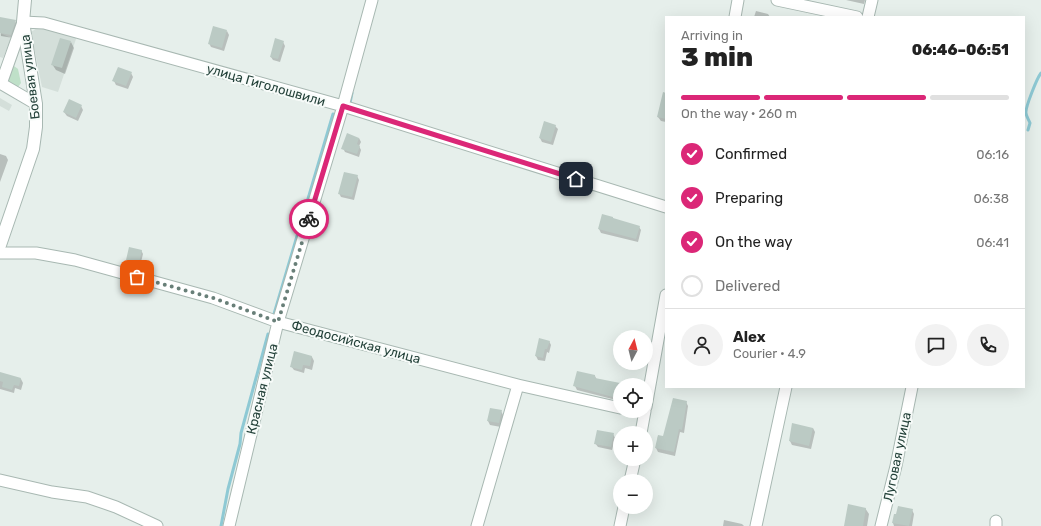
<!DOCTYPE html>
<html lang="en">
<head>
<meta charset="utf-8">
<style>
  body { margin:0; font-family:Rubik,sans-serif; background:#f2f2f2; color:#222; height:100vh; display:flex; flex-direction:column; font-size:15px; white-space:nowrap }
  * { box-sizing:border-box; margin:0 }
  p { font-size:13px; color:#767676 }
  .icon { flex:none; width:22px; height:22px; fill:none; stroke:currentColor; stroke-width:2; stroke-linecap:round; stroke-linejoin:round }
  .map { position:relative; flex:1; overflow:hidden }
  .side { position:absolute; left:665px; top:16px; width:360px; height:372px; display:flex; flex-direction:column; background:#fff; border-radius:0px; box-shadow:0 4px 16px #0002 }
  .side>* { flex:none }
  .needle { width:26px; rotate:7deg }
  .buttons { position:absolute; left:613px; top:330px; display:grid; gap:8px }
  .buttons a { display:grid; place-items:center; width:40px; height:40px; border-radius:50%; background:#fff; box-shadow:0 4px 16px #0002; font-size:20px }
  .pin { position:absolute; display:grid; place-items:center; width:34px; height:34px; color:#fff; margin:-17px; border-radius:8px; box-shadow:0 2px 6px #0006 }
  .courier { position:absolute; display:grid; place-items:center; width:40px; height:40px; margin:-20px; border:3px solid #db2777; border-radius:50%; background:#fff; color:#222; box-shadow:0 1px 5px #0007 }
  .overview em { font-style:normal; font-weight:800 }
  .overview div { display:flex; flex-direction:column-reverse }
  .overview { display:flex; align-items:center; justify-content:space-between; height:68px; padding:0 16px }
  h1 { font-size:26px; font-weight:800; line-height:30px }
  .bar { display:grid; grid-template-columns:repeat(4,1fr); gap:6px 4px; align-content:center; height:48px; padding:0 16px }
  .bar i { height:5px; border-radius:3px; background:#e0e0e0 }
  .bar .current { background:#db2777 }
  .bar p { grid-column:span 4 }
  .line { display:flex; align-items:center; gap:10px; padding:0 16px; border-top:1px solid #e0e0e0 }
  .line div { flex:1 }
  .round { display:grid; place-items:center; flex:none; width:42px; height:42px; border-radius:21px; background:#f2f2f2 }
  ol { padding:0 16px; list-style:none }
  li { display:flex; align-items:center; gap:12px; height:44px }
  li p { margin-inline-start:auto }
  li .icon { padding:4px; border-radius:50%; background:#db2777; color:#fff; stroke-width:4 }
  li:last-child { color:#767676 }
  li i { width:22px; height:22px; border:2px solid #e0e0e0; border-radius:50% }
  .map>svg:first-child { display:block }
</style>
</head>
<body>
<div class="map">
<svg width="1041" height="526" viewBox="0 0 1041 526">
  <rect width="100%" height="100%" fill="#e6efeb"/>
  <path fill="#d4dfda" d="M39,27L77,36L58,92L42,87L31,32Z
    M0,33L11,38L3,58L0,57Z
    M0,98L12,105L9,111L0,106Z"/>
  <path fill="#bfe0c8" d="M14,66L18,69L21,83L18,87L14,88L6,84L10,68Z"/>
  <path fill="#0003" d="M846,0H865L864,4Z
    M756,11L768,14L770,17H754Z
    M15,21L17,25L13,38L1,36L0,25Z
    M227,31L229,35L224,51L211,47L209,43Z
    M71,42L74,48L65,74L56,70L52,64Z
    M283,42L285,46L280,62L273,60L271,57Z
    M131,73L133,77L128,89L116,85L114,81Z
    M81,106L83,110L78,121L67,116L64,112Z
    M666,108V122L661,121L658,117Z
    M555,126L558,129L553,145L542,142L540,138Z
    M359,138L361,142L359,146L361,150L359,157L345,152L343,148Z
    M0,154L6,156L8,160L0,182Z
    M357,176L359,180L354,200L341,197L339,193Z
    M613,218L614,220L639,227L641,230L638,242L601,233L599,229Z
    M141,250L143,254L140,266L129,263L127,259Z
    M549,341L551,345L549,353L547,352L545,361L538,360L536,356Z
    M295,353L312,357L314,361L312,370L305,368L304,373L294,370L291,366Z
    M0,373L21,379L23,383L21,390L15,388L14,393L0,389Z
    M595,376L597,380L623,385H620V401L577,390L575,386Z
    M686,402L688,406L684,433L680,432L675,456L658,452L656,448L658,436L664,437Z
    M501,411L503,415L501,427L490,425L488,421Z
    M813,428L815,432L811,449L792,445L790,441Z
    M613,434L615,438L612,450L598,447L595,443Z
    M865,508L869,514L867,526H845Z
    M912,510L914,514L912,526H894L893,523L895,515Z
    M724,520L742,524L744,526H723Z"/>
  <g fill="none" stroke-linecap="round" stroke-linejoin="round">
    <path stroke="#8ec9d4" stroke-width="3" d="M350,103L352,93
      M1028,130L1030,123C1029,120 1026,116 1026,113C1025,108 1037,78 1041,73
      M274,314L333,114
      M221,526L228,489L240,444L241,433L268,334"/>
  </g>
  <path fill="#bbcac4" d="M0,17L16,20L11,35L0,33Z
    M213,26L227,30L222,48L208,44Z
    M60,38L71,41L62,68L51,65Z
    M275,38L284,41L278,59L270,57Z
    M118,67L132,72L126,86L112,81Z
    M663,92L666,93V119L657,117Z
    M69,99L82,105L76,118L63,112Z
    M544,121L556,125L551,142L539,138Z
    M347,133L359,138L357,144L360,146L357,154L341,149Z
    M344,172L358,175L352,197L338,194Z
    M602,214L613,217V218L640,226L636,239L598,229Z
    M129,247L142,250L139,263L126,260Z
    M539,338L550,341L547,349H545L543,358L535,356Z
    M294,351L312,356L310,366L303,365L302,370L290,367Z
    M577,371L595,375V378L620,383V399L573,386Z
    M0,372L21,378L19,386L14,385L12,390L2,387L3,382L0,381Z
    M673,398L687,401L682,430L679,429L674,452L655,448L658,435L663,436Z
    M490,408L502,410L499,423L487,421Z
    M792,423L813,428L809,446L789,441Z
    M597,430L614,433L611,447L594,444Z
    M848,504L866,508L863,526H844Z
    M898,506L913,509L909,526L892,523L894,514H896Z"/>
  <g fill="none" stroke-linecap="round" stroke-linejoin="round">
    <defs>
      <path id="minor" d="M777,0L857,17
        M735,17L738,0
        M868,17L872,0
        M0,83L36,104
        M1,84L23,22L44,23L343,106L666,207
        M0,253H36L75,260L213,298L278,322L518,385L620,408
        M646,407L666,295
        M641,433L645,411
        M0,480L52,492L87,497L116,507L157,526
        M630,481L635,459
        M229,526L278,322L343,106L372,0
        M477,526L518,385
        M620,526L624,507
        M756,526L786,387
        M881,526L896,466L912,387
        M996,526V521"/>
      <path id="tertiary" d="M0,245L33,149L36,127V104L23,22L25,0"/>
    </defs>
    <use href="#minor" stroke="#a8b8b2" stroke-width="13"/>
    <use href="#tertiary" stroke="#a8b8b2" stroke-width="14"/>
    <use href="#minor" stroke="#fff" stroke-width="11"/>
    <use href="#tertiary" stroke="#fff" stroke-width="12"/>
  </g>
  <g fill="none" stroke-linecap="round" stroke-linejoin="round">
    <path stroke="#687f78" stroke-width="4" stroke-dasharray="0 7.2" d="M137,277L213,298L278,322L309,219"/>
    <path stroke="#db2777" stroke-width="5" d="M309,219L343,106L576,179"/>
  </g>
  <g text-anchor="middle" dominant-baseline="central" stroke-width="4" stroke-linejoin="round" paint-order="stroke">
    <g font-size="13" fill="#24423a" stroke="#f7fbf9">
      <text transform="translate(30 77) rotate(-97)">Боевая улица</text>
      <text transform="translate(266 85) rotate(16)">улица Гиголошвили</text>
      <text transform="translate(356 342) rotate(15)">Феодосийская улица</text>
      <text transform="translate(262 389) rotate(-76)">Красная улица</text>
      <text transform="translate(897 457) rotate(-78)">Луговая улица</text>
    </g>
  </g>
</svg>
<div class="buttons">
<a><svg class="needle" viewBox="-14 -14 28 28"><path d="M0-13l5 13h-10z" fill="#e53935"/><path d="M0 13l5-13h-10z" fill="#767676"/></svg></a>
<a><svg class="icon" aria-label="locate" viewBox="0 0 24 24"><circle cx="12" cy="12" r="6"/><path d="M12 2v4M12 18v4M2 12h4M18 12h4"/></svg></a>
<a>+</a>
<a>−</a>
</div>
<div class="pin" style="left:137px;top:277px;background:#ea580c"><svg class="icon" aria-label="bag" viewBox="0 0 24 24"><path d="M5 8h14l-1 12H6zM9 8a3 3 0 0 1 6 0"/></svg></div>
<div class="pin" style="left:576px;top:179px;background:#1f2937"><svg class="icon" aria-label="home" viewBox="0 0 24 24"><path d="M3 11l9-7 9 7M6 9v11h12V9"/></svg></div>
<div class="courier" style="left:309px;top:219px"><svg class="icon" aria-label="bike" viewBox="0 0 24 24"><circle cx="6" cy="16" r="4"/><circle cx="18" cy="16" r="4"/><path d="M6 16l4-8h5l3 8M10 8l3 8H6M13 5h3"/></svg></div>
<section class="side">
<div class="overview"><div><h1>3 min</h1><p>Arriving in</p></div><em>06:46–06:51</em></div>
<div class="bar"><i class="current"></i><i class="current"></i><i class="current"></i><i></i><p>On the way · 260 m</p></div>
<ol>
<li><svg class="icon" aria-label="check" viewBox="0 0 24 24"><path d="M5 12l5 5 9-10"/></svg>Confirmed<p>06:16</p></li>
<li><svg class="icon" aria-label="check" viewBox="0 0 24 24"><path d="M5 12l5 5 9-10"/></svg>Preparing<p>06:38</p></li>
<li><svg class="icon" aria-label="check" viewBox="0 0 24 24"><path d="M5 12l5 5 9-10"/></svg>On the way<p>06:41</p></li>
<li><i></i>Delivered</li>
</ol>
<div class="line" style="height:72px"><a class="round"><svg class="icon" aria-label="person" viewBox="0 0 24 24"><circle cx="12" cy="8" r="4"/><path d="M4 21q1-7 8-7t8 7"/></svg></a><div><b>Alex</b><p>Courier · 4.9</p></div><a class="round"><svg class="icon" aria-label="chat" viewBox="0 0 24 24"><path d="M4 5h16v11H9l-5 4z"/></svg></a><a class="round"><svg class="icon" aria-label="phone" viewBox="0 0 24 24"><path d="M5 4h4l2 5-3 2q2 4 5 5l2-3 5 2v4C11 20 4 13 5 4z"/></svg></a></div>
</section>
</div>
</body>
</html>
